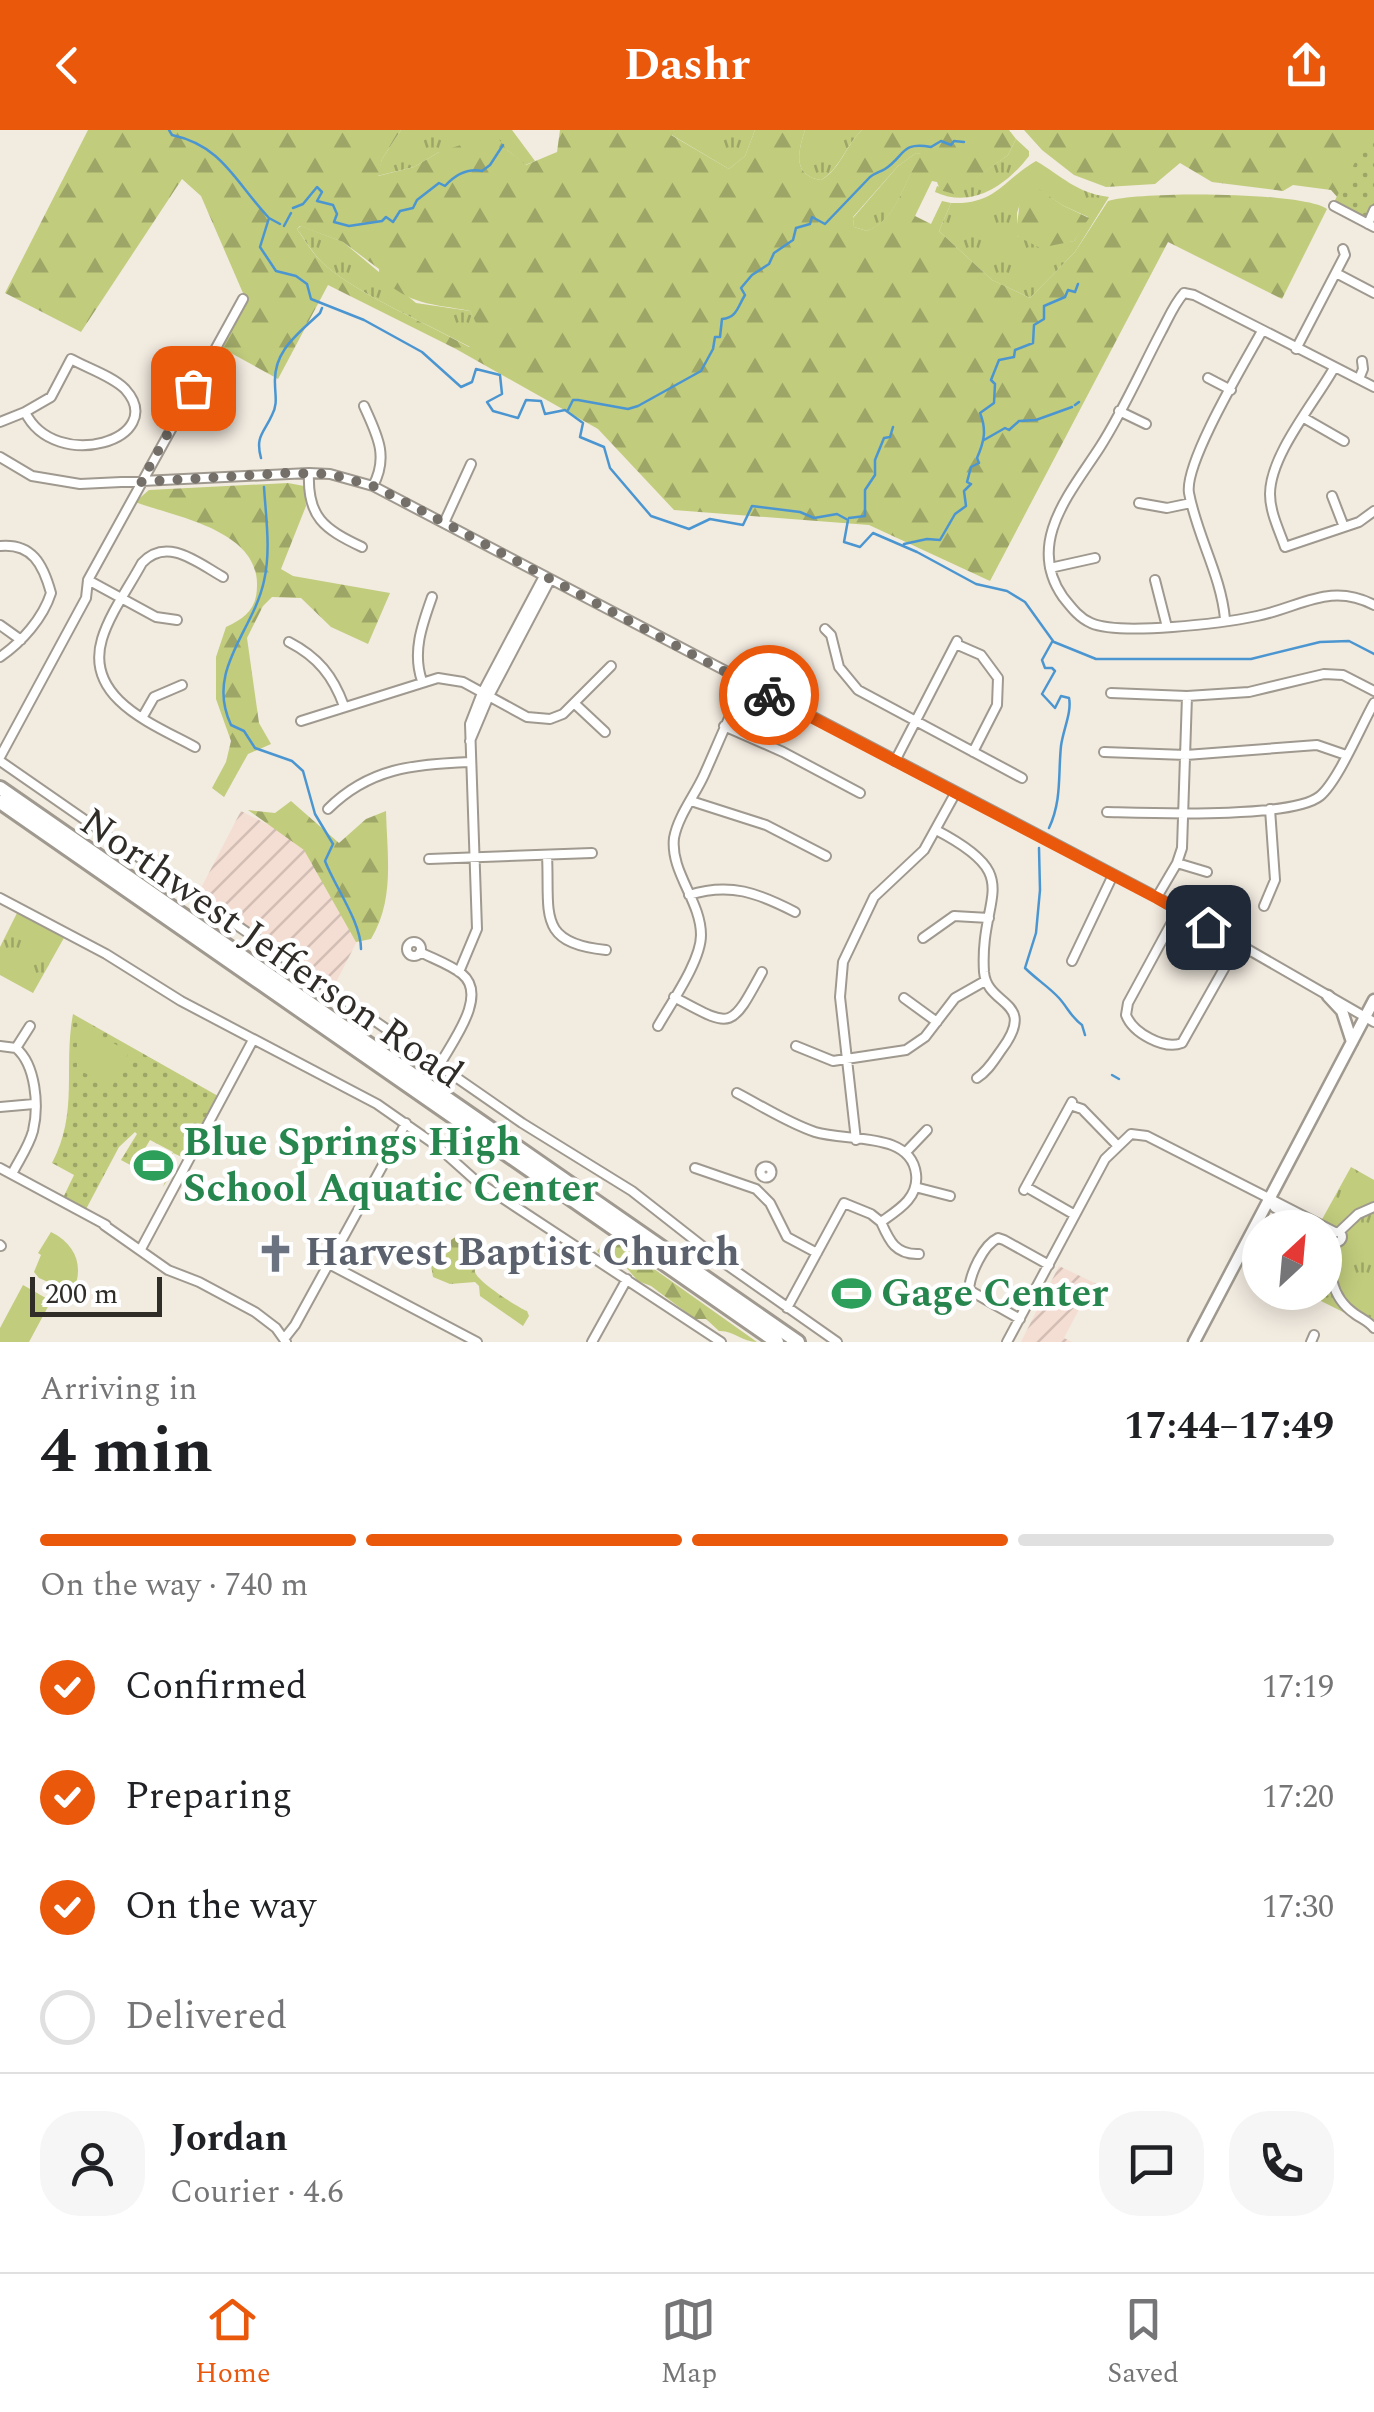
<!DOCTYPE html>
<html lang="en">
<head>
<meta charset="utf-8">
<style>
  body { margin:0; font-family:Spectral,serif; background:#f6f6f6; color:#202124; height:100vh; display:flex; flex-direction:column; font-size:38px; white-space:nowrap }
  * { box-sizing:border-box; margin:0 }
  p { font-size:32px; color:#757577 }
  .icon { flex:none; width:55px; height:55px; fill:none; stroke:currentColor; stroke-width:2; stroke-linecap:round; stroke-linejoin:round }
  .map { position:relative; height:1212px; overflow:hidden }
  .drawer { display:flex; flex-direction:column; background:#fff; flex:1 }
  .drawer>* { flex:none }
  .needle { width:65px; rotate:26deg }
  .tools { position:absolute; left:1242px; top:1080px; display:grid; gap:20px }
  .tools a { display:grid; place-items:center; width:100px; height:100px; border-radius:50%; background:#fff; box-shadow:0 5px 25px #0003; font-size:50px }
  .scale { position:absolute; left:30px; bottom:25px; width:132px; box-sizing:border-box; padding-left:10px; border:5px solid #302d29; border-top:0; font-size:28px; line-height:35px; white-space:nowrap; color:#302d29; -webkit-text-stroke:8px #fff; paint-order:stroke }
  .pin { position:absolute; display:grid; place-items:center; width:85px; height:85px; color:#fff; margin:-42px; border-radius:20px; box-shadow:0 5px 15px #0006 }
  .courier { position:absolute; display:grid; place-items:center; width:100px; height:100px; margin:-50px; border:8px solid #ea580c; border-radius:50%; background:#fff; color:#222; box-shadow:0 2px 12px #0007 }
  .headline em { font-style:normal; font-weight:700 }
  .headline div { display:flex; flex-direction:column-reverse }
  .headline { display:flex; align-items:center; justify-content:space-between; height:170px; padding:0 40px }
  h1 { font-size:65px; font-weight:700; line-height:75px }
  .bar { display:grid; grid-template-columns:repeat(4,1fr); gap:15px 10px; align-content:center; height:120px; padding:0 40px }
  .bar i { height:12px; border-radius:8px; background:#e0e0e0 }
  .bar .selected { background:#ea580c }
  .bar p { grid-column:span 4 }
  .line { display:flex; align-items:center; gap:25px; padding:0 40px; border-top:2px solid #e0e0e0 }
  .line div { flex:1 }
  .round { display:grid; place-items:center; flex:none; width:105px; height:105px; border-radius:40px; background:#f6f6f6 }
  ol { padding:0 40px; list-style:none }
  li { display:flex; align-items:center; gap:30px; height:110px }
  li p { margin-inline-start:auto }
  li .icon { padding:10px; border-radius:50%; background:#ea580c; color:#fff; stroke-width:4 }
  li:last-child { color:#757577 }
  li i { width:55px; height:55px; border:5px solid #e0e0e0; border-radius:50% }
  header { display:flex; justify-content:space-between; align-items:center; height:130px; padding:0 40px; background:#ea580c; color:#fff; font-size:45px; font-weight:700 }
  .tab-bar { display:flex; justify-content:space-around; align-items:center; height:140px; border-top:2px solid #e0e0e0; background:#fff; font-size:28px; color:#757577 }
  .tab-bar a { display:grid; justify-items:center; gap:5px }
  .tab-bar .selected { color:#ea580c }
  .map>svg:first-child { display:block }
</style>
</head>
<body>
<header><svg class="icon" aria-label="back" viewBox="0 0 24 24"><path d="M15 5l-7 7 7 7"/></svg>Dashr<svg class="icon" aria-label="share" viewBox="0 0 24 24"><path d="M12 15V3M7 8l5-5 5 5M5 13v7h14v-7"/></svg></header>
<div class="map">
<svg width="1374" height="1212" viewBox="0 0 1374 1212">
  <defs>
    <pattern id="industrial-furrows" width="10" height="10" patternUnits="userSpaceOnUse" patternTransform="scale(2.5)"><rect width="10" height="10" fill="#f4ddd2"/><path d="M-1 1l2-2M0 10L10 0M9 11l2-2" fill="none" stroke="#d2beb4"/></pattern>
    <pattern id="grass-tufts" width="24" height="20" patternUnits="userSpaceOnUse" patternTransform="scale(2.5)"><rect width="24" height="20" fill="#c1cc7d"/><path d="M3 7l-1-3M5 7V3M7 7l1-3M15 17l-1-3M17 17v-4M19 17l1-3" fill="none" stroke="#9da666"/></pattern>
    <pattern id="forest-firs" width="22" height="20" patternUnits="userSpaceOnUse" patternTransform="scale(2.5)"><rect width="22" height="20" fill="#c1cc7d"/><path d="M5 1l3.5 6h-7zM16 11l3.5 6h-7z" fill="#9da666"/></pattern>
    <pattern id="park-dots" width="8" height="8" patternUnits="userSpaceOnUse" patternTransform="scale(2.5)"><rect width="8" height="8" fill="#c1cc7d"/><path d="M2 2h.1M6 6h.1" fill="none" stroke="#9da666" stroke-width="1.8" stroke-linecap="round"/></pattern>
  </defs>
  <rect width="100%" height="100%" fill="#f2ebe0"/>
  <path fill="url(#industrial-furrows)" d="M241,681L357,740L369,788L334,856L199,762Z
    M1059,1136L1101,1156L1088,1162L1064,1208L1072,1212H1021Z"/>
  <path fill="url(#grass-tufts)" fill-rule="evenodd" d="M401,0H512L535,31L525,35L507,20L439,22L414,37L377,46L382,29Z
    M674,0H755L745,26L729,39L670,4Z
    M805,0H862C846,15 840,39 821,50C792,45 798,22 805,0Z
    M1016,9L1029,21V26C1006,56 972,79 935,62L937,56L954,63L1008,25Z
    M916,23L922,24C904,48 899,89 867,101L854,97L853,88L898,36Z
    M1036,31C1062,46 1076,63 1109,67L1075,122L1030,168L992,150L939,101L951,73C996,75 1003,50 1036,31ZM1027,52L1062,75L1088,87L1074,111L1047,115L1017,106V83Z
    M301,96L343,112L416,173L470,181L484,207L470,217C426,193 363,167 326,136C314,126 306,111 297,99Z
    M18,781L65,806L33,863L0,845V817Z
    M1351,1037L1374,1050V1198L1354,1183L1347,1184L1305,1163L1325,1162V1098L1311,1097L1278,1071L1320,1093Z"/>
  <path fill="url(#forest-firs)" fill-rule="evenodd" d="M88,0H401L382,29L378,46L414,37L439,22L495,4L507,20L526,35L557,22L560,0H674L671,5L729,39L745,26L755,0H805C798,22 792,45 821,50C840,40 846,15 862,0H1009L1016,9L1008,25L954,64L940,60L937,52L932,51L915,86L931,94L942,71L951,73L939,101L992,150L1030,168L1075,122L1108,71C1141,61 1304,62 1327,79L1282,169L1168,112L990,451L869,395L674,380L598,299L456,219L328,155L278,249L220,217L246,170L201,66L182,49L81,202L5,163ZM916,23L921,24C904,49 899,88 867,101L854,97L853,87L898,36ZM300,96L343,112L379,139V146C411,176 430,173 470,181L483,207L469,217C426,193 363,167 326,136C314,126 306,112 297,99Z
    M1024,0H1374V11L1339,69L1331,60L1293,55L1283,61L1212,52L1180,33L1155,54L1106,57L1074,45L1042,20Z
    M1027,51L1062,75L1089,88L1074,111L1040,118L1017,106C1015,93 1022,77 1018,66Z
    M288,353L304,356L306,376L281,439L293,446L390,463L368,514L331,497L301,468L272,467L263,476L247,508L259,593L271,614L248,624L224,667L212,658L226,632L231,611L216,569V527L226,497C245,488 257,479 257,456C259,400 176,387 135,372L149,360Z
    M291,671L339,713L366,689L386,681C387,725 395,769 371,809L356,812L304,720L248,680L275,683Z
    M457,1106L482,1120C480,1126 474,1136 475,1142C477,1151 517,1177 527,1181L529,1186L523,1196L480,1166L479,1156L475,1152L450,1154L433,1147L431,1135L451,1120V1110Z
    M609,1107L757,1212C742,1212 733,1200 719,1201L706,1189H695L651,1156L638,1151L624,1135L602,1127L597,1121Z"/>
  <path fill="url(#park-dots)" d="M1372,0H1374V93L1334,72Z
    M73,884L218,966L184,1028L173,1023L169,1032L174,1039L163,1057L170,1037L166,1035L173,1022L150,1010L134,1037L121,1030L137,1004L135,1002L119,1017L85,1081L63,1068L74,1045L52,1033C79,982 63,938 73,884Z"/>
  <path fill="#c1cc7d" d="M83,896L129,922L112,957L77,939V913Z
    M51,1102C77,1115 84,1137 73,1163L39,1148L34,1142L41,1125L38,1123Z
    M23,1155L51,1171L29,1212H0V1198Z"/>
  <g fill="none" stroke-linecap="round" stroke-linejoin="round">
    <path stroke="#4b96d1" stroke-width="2.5" d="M169,0L172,5C223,16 235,52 269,88L260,117L276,141L296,146L307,154L311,169L364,190L422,222L461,257L472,252L476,239L500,245L502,264L487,272L493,281L518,288L526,270L541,271L545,284L565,280L583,293L580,307L604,317L610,338L651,386L689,399L710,389L743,395L752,376L800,382L814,388L837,384L848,390L844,412L860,417L873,403L917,422L976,454L1007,461L1025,472L1053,511
      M293,78L303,74L317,57L322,62L317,71L333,75L337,84L334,92L349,96L382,91L386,87L393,92L400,81L413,78L417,70L439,53L445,56C455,45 467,38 482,41L490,35L503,15
      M269,88L280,94
      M284,96L291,83
      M1075,275L1079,272
      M568,280L573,270H578L628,279L638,276L701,241L713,219L715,207H720L722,189C737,188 738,176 745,165L741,158L752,145L769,134L774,123L793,110L796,98L810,94L812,87L825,94L870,47C875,43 880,42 885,39C905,26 901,11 931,17L941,11L951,15L954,11L964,12
      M984,310L1005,298L1009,300L1019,291L1036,290L1072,277
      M261,328C255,306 264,303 272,285C278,274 275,265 275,254C273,221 298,204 320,183L322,178
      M264,357C266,389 271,420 264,451C253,502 205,540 231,595L244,601L255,618L292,631L303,641L315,684L333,714L325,731C335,757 361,792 361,819
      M849,388L865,386V360L875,345V330L884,308L890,307L893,297
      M904,414L927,409L940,410L955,384L966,376L964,361L971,354L967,352L971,337L979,333L977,328C984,312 987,300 980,283L994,273L995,254L991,250L999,230L1014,227L1015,220L1033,213L1034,195L1044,189V176L1065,167L1068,160L1075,162L1078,154
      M1054,512L1096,529H1251L1320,512L1349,511L1374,524
      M1049,698C1062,670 1058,645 1061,616C1063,600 1072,582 1069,568L1061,566L1055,578L1042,564L1055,541L1052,538H1045L1042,530L1052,512
      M1039,718L1040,760L1036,803L1025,838C1036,849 1049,857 1059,868C1068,878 1071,887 1082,895L1085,905
      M1112,945L1119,949"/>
    <defs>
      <path id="minor" d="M1334,76L1374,97
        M1368,94L1374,80
        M1336,143L1374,163
        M1184,163C1174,174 1168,189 1161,202C1141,240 1123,281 1100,317C1071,362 1025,413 1063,467C1071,477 1079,488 1091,493C1120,506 1224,493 1257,486C1301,477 1330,452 1374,475
        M1184,163L1194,165L1374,257
        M1296,219L1345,125L1343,119
        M71,229C87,238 112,246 125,259C170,309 55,344 25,282L51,267Z
        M1334,238C1315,272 1270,325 1270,364C1270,382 1279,400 1285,417L1359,392L1374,381
        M1208,248L1231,260
        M1359,249L1363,239L1362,231
        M364,276C377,305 389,326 373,356
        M1119,281L1146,294
        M1304,288L1344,311
        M0,292L25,282
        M0,327L32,346L80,354L309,343L330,344L373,356L1157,767L1374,892
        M309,343C307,387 324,399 362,417
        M1332,366L1344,397
        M1139,373L1167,378L1191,373
        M444,393L471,334
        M0,416C32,413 43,434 51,463C43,488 22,512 0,527
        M1050,438L1095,428
        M88,450L156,487L177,490
        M1155,450L1167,497
        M1225,489C1221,445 1197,406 1189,363C1184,333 1245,232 1262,201
        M0,495L21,510
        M825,499L831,505L839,537L858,560L1022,648
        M289,512C318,527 333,546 344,576
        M958,515L981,525L998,548L997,575L973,622
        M422,551C412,522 422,495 432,467
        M1111,563L1187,566L1249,562L1324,544L1343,545L1374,561
        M574,573L605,602
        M142,588L154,567L182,555
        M301,591L438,548L463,552L527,587L550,589L563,584L611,536
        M724,596L783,622L860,663
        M470,611L489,566L550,450
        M195,617C155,595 84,569 102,509C110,483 129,457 142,433C167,406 198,433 223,447
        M1104,622L1186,625L1317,615L1346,625
        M0,627L86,468L88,450L243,169
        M0,631L522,993L632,1061L720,1130L837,1212
        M895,631L957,511
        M691,671L766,695L826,726
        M328,679C369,638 414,634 470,632
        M1107,682C1148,683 1292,689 1320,666C1338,651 1361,596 1374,573
        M936,700C1028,748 979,763 984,842C987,877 1038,870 1002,919C994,930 988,941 977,948
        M547,725C550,783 536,813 606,820
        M429,729L592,723
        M1177,733L1207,742
        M689,765C730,752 758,763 795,782
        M1157,767L1177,733L1182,718L1187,566
        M0,768L106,824L181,871L377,974L437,1016L475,1050L721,1212
        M1264,776L1275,750L1270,679
        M1178,781L1128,873L1126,885C1133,903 1164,920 1182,913L1238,814
        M923,808L954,786L989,788
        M407 819a7 7 0 1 1 14 0a7 7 0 1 1-14 0Z
        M420,822C434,829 451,835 462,844C489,866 451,913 439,936
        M1072,831L1113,745
        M459,842L477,799L470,594L482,563L544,446
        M674,867C732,898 730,901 762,842
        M904,868L937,892
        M658,896C671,873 701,831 701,805C701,771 670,742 674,708C678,686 695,665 704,645C718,614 730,583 746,553
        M0,916L16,918
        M796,916L833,931L906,920L925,907L955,868L985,851
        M16,918L30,896
        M737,963C762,976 788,993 815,1002C847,1012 911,1001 916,1044C919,1068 898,1080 881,1092
        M1073,976L1082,979L1117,1015
        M0,977L34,974
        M856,1010L840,867L843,832L874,767L924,720L956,662
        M906,1022L927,1000
        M760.5 1042a5.5 5.5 0 1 1 11 0a5.5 5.5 0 1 1-11 0Z
        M0,1038L106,1095
        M695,1038L756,1059L770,1073L787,1107L817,1123
        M12,1044C19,1030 29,1016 33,1001C39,976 36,935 16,918
        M915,1057L950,1066
        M1028,1058L1075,1085
        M1024,1060L1072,972
        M1269,1070L1275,1078L1311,1098
        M881,1092C889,1110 895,1125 919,1124
        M104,1095L168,1140L199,1152L255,1182L276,1198L286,1212
        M1332 1107a5 5 0 1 1 10 0a5 5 0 1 1-10 0Z
        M1339,1102L1358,1084L1374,1077
        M1334,1111C1327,1138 1330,1167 1355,1184C1362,1189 1368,1191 1374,1198
        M0,1115L1,1116
        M142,1117L253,910
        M329,1134L477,1212
        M787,1178L844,1073L871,1084L881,1092
        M1020,1189L969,1160C970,1144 983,1115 998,1108L1004,1110L1049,1135
        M284,1209L295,1195L406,993
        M592,1212L627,1149
        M1007,1212L1105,1029L1131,1004L1147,1006L1335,1102
        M1311,1212L1314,1205"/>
      <path id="major" d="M1328,866L1342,881L1352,912
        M1194,1212L1374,870"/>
      <path id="highway" d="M0,658L798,1212
        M0,672L777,1212"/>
    </defs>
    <use href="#minor" stroke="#9f998f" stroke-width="12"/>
    <use href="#major" stroke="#9f998f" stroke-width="15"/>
    <use href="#highway" stroke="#9f998f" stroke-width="18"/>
    <use href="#minor" stroke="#fff" stroke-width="8"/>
    <use href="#major" stroke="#fff" stroke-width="10"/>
    <use href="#highway" stroke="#fff" stroke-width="12"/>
  </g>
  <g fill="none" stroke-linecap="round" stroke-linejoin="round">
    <path stroke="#747069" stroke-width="10" stroke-dasharray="0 18" d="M193,258L141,352L287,343L330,344L373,356L411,375L769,565"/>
    <path stroke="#ea580c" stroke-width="12" d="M769,565L1157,768L1208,797"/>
  </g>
  <defs>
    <symbol id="stadium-bare" viewBox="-9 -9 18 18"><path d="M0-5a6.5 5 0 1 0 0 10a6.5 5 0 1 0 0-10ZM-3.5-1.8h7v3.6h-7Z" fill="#2e9e5b" stroke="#fff" stroke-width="2.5" paint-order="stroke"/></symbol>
    <symbol id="church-bare" viewBox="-9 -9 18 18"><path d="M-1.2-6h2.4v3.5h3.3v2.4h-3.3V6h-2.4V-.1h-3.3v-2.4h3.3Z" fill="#6b7280" stroke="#fff" stroke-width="2.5" paint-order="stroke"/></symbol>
  </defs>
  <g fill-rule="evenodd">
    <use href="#stadium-bare" x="126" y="1008" width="55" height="55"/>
    <use href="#church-bare" x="248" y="1096" width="55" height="55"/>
    <use href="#stadium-bare" x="824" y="1136" width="55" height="55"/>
  </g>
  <g text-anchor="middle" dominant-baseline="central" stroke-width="9" stroke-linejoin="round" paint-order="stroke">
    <g font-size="40" fill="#302d29" stroke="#fff">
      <text transform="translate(271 819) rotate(35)">Northwest Jefferson Road</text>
    </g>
    <g font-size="40" font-weight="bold" fill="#27864d" stroke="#fff" text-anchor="start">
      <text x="183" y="1013">Blue Springs High<tspan x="183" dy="46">School Aquatic Center</tspan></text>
      <text x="881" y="1164">Gage Center</text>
    </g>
    <g font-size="40" font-weight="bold" fill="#5b616d" stroke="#fff" text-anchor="start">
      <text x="305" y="1123">Harvest Baptist Church</text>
    </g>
  </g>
</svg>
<div class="tools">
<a><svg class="needle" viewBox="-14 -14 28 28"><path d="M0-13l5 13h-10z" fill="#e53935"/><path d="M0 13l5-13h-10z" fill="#757577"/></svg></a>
</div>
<div class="scale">200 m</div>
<div class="pin" style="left:193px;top:258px;background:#ea580c"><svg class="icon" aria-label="bag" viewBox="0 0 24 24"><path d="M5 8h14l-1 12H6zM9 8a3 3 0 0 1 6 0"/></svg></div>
<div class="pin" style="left:1208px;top:797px;background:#1f2937"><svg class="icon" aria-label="home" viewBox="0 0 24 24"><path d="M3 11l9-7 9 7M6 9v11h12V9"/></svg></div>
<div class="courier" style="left:769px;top:565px"><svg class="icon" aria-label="bike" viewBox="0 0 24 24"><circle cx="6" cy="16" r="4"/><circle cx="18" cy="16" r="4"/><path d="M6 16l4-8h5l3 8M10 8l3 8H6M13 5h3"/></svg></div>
</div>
<section class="drawer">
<div class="headline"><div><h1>4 min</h1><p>Arriving in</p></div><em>17:44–17:49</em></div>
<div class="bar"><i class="selected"></i><i class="selected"></i><i class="selected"></i><i></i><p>On the way · 740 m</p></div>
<ol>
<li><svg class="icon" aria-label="check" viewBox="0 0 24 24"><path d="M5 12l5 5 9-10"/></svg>Confirmed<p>17:19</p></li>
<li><svg class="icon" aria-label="check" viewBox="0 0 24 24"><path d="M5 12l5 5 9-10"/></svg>Preparing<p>17:20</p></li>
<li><svg class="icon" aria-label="check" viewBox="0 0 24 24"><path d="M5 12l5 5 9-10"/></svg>On the way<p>17:30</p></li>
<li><i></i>Delivered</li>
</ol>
<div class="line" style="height:180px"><a class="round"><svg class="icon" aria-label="person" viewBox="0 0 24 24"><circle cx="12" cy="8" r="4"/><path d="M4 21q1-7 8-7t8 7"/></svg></a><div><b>Jordan</b><p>Courier · 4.6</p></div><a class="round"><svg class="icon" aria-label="chat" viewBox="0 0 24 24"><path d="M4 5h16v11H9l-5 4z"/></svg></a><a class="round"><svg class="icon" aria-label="phone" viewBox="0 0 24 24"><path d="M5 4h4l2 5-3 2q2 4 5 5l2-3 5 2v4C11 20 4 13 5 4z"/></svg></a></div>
</section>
<nav class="tab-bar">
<a class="selected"><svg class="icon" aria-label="home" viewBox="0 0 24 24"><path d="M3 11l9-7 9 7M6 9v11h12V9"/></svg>Home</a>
<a><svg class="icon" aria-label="map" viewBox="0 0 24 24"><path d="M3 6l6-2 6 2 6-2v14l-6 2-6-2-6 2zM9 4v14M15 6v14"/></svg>Map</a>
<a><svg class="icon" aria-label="saved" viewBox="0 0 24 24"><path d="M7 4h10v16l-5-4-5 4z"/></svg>Saved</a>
</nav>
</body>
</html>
